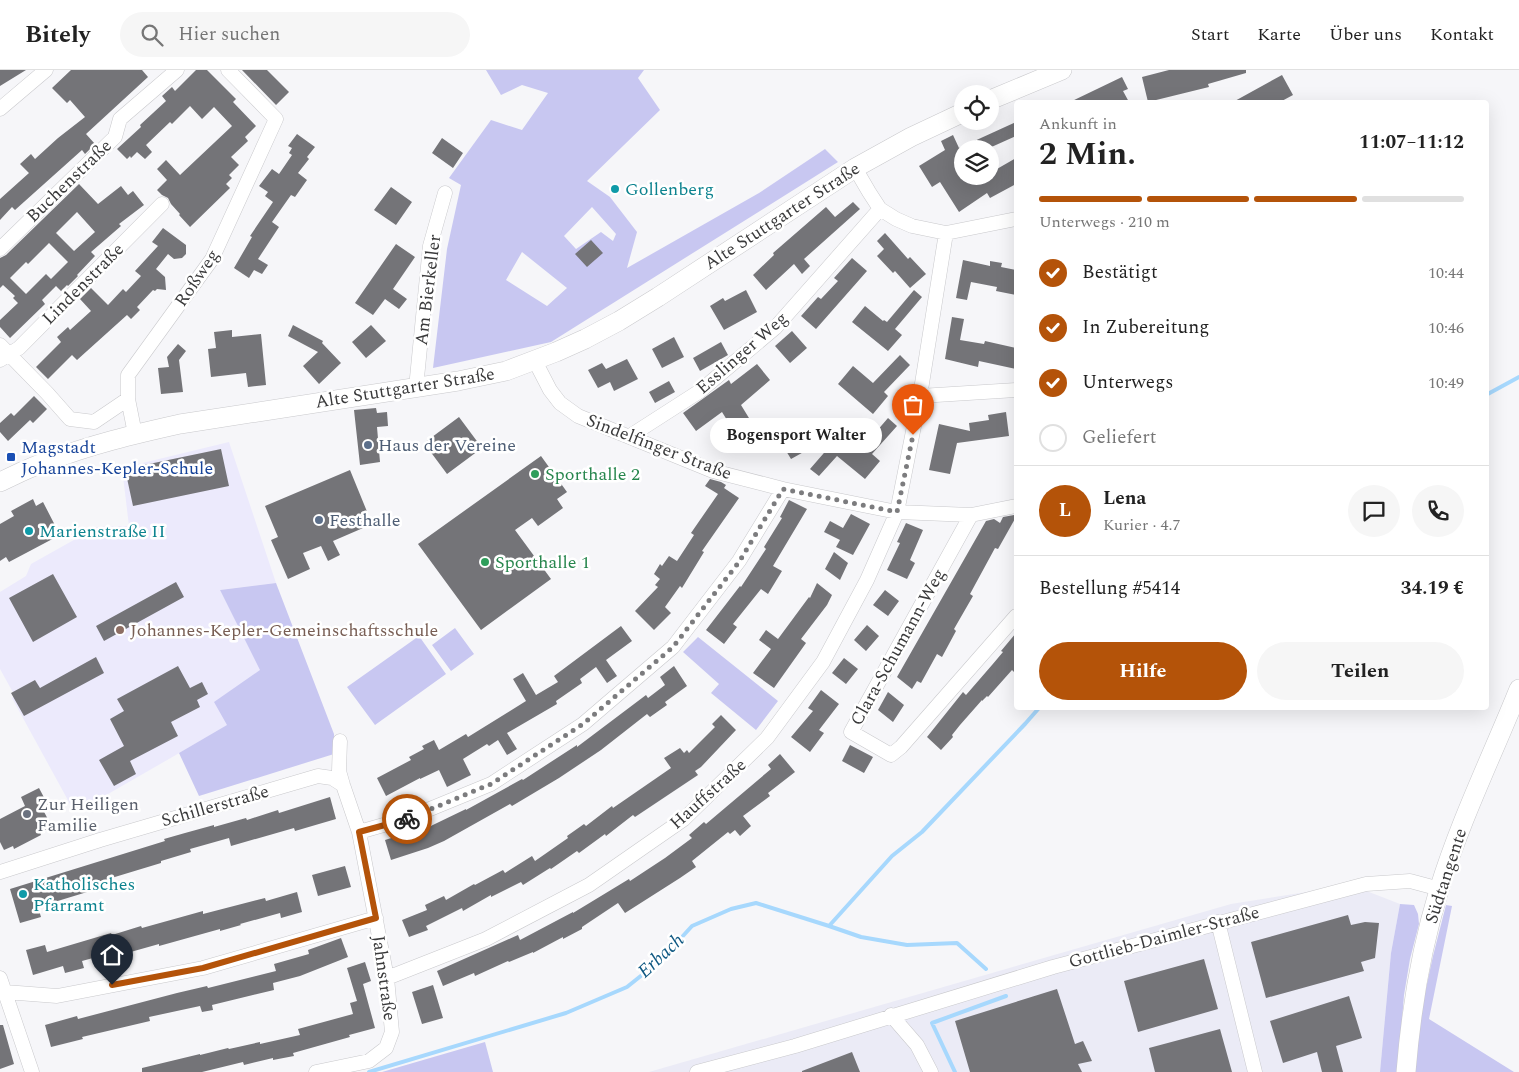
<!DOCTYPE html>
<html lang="de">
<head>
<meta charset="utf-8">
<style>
  body { margin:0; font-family:Spectral,serif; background:#f6f6f6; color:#222; height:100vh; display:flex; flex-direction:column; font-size:19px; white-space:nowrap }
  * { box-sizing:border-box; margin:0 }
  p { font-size:16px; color:#767676 }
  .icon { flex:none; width:28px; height:28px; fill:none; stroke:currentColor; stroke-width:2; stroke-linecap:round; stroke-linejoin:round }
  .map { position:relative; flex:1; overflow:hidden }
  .drawer { position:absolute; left:1014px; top:30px; width:475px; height:610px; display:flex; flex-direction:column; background:#fff; border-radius:5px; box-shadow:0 5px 20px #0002 }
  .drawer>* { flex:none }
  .controls { position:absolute; left:954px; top:15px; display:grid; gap:10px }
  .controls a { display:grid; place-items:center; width:45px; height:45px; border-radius:50%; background:#fff; box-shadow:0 5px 20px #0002; font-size:25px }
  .pin { position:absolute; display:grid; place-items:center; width:42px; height:42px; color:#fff; margin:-51px -21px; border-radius:50% 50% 50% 0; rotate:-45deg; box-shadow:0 0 5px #0007 }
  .pin .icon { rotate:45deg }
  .courier { position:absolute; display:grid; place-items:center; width:50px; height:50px; margin:-25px; border:4px solid #b45309; border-radius:50%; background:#fff; color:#222; box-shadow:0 1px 6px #0007 }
  .bubble { position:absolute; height:35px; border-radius:18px; background:#fff; box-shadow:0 5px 20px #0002; font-size:16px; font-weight:700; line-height:35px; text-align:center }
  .summary em { font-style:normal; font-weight:700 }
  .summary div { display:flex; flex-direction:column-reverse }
  .summary { display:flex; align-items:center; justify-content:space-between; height:85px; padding:0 25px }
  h1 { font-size:32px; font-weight:700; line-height:38px }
  .bar { display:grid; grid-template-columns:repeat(4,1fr); gap:8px 5px; align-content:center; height:60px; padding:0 25px }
  .bar i { height:6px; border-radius:4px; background:#e0e0e0 }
  .bar .selected { background:#b45309 }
  .bar p { grid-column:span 4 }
  .line { display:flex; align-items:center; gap:12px; padding:0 25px; border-top:1px solid #e0e0e0 }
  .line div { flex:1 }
  .round { display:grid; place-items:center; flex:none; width:52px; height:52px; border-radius:26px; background:#f6f6f6 }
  ol { padding:0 25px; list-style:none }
  li { display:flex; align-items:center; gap:15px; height:55px }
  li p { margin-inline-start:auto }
  li .icon { padding:5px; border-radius:50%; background:#b45309; color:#fff; stroke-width:4 }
  li:last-child { color:#767676 }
  li i { width:28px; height:28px; border:2px solid #e0e0e0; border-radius:50% }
  .action { display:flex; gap:10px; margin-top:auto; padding:10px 25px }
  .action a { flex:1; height:58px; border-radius:30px; background:#b45309; color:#fff; font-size:20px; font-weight:700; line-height:58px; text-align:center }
  .action a+a { background:#f6f6f6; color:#222 }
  header { display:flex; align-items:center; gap:30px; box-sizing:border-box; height:70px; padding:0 25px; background:#fff; border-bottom:1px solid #e0e0e0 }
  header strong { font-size:24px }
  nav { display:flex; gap:28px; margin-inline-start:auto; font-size:18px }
  .search { width:350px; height:45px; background:#f6f6f6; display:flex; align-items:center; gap:12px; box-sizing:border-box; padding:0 18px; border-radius:28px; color:#767676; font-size:19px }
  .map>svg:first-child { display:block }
</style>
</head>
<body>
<header>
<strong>Bitely</strong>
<div class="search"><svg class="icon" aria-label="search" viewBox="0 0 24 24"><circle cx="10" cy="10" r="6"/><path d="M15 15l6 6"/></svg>Hier suchen</div>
<nav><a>Start</a><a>Karte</a><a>Über uns</a><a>Kontakt</a></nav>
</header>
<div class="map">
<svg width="1519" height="1002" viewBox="0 0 1519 1002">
  <rect width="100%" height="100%" fill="#f6f6f9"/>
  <path fill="#ebebf6" d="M1351,815L1400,834L1391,883L1380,1002H649L1231,834Z"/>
  <path fill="#eceafc" d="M229,372L276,513L220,520L261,600L215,632L228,655L75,743L12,628L15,626L0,599V522L26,506L31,494L97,457L129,456L122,398Z"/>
  <path fill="#c8c7f1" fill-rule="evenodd" d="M486,0H644L638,8L660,40L587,111L610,127L637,162L627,198L759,123L825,79L838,92L551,272L433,298L447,179L461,115L449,108L491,50L522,60L548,23L522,15L501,25ZM592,137L616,164L613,171L601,162L576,179L564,166ZM522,182L567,218L547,236L506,210Z
    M276,513L334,664V684L199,726L179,683L227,655L214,632L260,600L220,520Z
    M455,558L474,584L451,601L432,575Z
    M419,566L446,604L375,655L347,617Z
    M698,567L778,631L756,660L711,623L719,614L683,582Z
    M1400,834L1414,835L1418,844L1419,854L1410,889L1404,925L1398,1002H1380L1391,883Z
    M1446,835L1452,836L1429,949L1514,1002H1413L1422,937L1433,886Z
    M485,972L493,1002H382Z"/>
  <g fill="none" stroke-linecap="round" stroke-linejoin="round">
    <path stroke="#a7d8fd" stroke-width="4" d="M1486,325L1519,307
      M829,856L892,786L922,762L1025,654L1039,638
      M369,1002L566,943L627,917L662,889L692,856L731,839L756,833L829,856L861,867L907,875L957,873L986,899
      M955,1002L932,953L1006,926"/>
  </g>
  <path fill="#747478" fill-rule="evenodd" d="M0,0H26L0,16Z
    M71,0H142L148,7L86,64L95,74L85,84L82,80L15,140L12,137L0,150V129L29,103L20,94L31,84L35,89L58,68L85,47L70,30L67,33L52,18Z
    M196,0H207L236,29L233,32L256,56L245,67L248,71L231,87L239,95L229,105L232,108L226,114L230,118L190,157L179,145L180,144L171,134L168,128L162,125L157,120L167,110L157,99L166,90L180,105L232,56L214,37L202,49L190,36L172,54L170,52L146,75L152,82L145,89L137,82L131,88L130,86L127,89L117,79L141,57L140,55L166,31L162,26L172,17L175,21Z
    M242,0H267L289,22L276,35Z
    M1169,0H1246V3L1208,14L1209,17L1148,32L1142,7Z
    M1282,5L1293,25L1280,32H1233Z
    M1122,7L1128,19L1123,21L1129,32H1070Z
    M1016,52V66L987,79H959L962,87L956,90L962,99V106H967L972,113L984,106H990V103L1016,88V114L990,128L987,123L959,142L940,112L932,117L919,96L945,80L941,71L953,65L959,78Z
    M297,64L315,77L307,87L309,89L298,103L307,110L295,127L291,125L272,152L279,157L258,189L268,195L262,204L254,200L249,208L234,198L252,167L250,166L273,132L265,126L268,122L259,116L272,99L279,104L292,85L289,83L292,78L288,76Z
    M442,68L463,83L453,98L432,83Z
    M79,114L98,134L121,116L128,125L133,121L144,135L119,154L121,156L91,182L95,186L77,205L78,206L68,216L67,215L61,221L56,216L42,230L45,234L10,268L0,257V250L18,233L13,228L15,226L3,215L0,218V188L6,185ZM77,142L95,162L74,181L56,163ZM49,173L68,192L51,209L46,204L26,224L10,208L26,192L28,194Z
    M391,117L412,132L396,155L374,140Z
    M853,132L860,139L804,189L810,196L802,204L794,194L766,220L753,205L774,185L773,183L826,137L835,147Z
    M163,158L186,175V184L182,188L174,189L168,184L156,199L165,207L166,220L157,219L155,221L153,220L137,237L140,240L131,249L127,245L77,290L72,285L48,309L36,297L61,272L57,267L68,257L70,260L91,241L80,229L91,218L108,235L123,219L126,222L141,206L135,201L158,176L152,172Z
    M885,163L908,189L910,187L926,204L910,218L895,201L893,203L877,186L884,179L877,171Z
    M591,170L603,183L587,197L575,184Z
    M396,174L415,187L393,219L407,229L399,239L385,229L373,245L355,233Z
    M852,188L867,201L816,259L801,246L818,227L821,229L838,211L834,208Z
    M963,190L990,196V191L1002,193L1001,197L1016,200V225L996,221L997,217L971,212L967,230L956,228Z
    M746,220L757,242L724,260L710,236L723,228L725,231Z
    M914,220L922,227L895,259L902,265L888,281L852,252L865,236L883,251L884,250L887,252Z
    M952,247L964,249L960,270L984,274L985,271L1016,278V299L979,291L978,297L945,289Z
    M293,255L323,271L322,273L341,293L319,314L303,296L318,282L288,266Z
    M371,255L386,271L366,288L352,272Z
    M232,260V267L261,264L266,315L248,317L246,303L211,307L208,279L216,278L214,262Z
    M792,261L807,278L790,293L775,276Z
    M674,267L684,287L662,298L652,279Z
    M721,272L728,285L700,301L693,288Z
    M178,274L186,281L179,290L183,322L161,324L158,298L169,297L167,287Z
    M900,285L910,295L884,322L888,326L873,344L838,314L853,296L873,313Z
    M627,289L638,309L614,321L610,312L598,318L588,300L602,293L606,299Z
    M757,294L770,310L741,335L760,366L743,376L722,342L696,361L683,343L729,310L731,314Z
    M669,311L675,322L655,333L649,322Z
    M34,326L47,339L33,353L30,350L8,371L0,362V353L11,343L14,346Z
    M376,338L377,343L387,342L388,356L377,357L380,392L360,395L354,340Z
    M1006,342L1009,366L957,373L950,404L929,400L939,354L970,361L969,353L989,350L988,345Z
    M459,347L482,378L447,404L424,373Z
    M888,348L897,356L872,384L880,391L865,409L837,386L819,406L810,399L843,361L863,377Z
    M795,355L809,379L791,389L777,366Z
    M221,379L229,416L133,436L125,399Z
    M541,386L567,422L557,429L563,438L538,456L532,448L515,460L551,509L481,560L418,474Z
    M350,400L368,444L366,445L370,455L333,471L340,485L328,491L321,476L303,483L310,499L288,509L271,470L278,467L265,436Z
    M710,409L721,412L726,415L724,418L739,428L702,481L704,482L682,518L680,516L665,537L671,543L654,560L635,541L658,517L655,515L660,509L654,504L660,494L662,496L669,486L677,491L694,465L691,463L718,424L705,416Z
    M33,429L36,436L43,432L60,465L9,492L6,487L0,491V454L14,446L11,441Z
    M789,430L807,439L773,496L782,501L768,524L761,519L733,554L737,557L724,574L706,560L740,516L741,517L766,479L764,477L782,448L780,447Z
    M851,444L870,454L853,485L836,477L840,470L824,462L830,451L843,458Z
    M1014,445L1016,447L998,479L995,478L970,524L973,526L954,559L956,561L942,587L937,584L921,613L917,611L912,619L897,607L986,451L994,449L1000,453L1003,447Z
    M906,453L923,460L910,490L915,493L907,509L887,500L900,473L897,472Z
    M834,482L848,493L840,510L825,499Z
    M53,504L77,547L33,572L9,528Z
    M176,512L184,527L104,571L96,556Z
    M817,513L832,525L827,535L801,569L806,573L774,618L753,603L771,579L759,570L766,560L778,569L809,527L810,528Z
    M885,520L899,531L888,546L873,535Z
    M867,555L879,566L866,581L854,570Z
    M621,556L632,571L606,590L617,606L607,613L596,597L580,609L582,613L556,631L557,634L507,663L517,679L507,685L498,670L489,676L487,674L463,689L471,705L447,717L439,700L420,709V708L386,726L377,708L411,690L409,687L424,679L422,676L434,670L439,680L466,664L468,667L526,631L513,609L523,603L536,625L558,612L554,606Z
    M1016,563V604L1012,600L988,627L987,626L982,631V630L960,655L952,665L953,667L941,680L927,667L963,622L966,625L992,595L1003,582L1001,581Z
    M96,587L104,603L24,646L11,623L35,610L40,618Z
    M844,588L858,599L846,614L832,603Z
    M178,596L190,618L202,612L208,624L197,630L200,637L171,652L178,666L130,691L136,704L114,716L99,690L124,676L110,649L124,641L117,629Z
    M674,596L687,616L665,632L667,635L650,647L647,644L601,680L559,708L512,736L510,734L444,771L428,778L391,790L385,770L407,763L408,767L466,739V740L522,709L523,710L577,675V677L646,625L648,628L665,615L660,607Z
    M821,620L839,634L819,660L824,663L810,682L791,667L813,641L808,638Z
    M888,622L904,635L893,652L878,640Z
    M721,645L736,660L701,697L695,701L698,705L635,747L633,745L606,766L605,764L579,783L577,781L551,799L550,798L523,815L521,812L491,827V825L463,841L462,838L426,856L428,860L409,867L402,850L427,840L425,835L444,826L446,830L474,814L475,815L503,800L505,803L532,786L535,791L568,768L567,766L584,754L586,756L612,736L613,738L671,698L664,688L680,678L684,683L687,680L689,683L715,657L712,654Z
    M850,675L873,687L864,703L842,691Z
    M780,684L795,702L768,723L770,726L743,746L751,756L740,766L735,760L730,764L728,762L692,791L696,797L680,808L625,843L618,833L582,857V859L563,869V867L533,883V882L509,892L508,891L475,906L474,903L443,916L437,901L518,865L520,870L573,842V843L629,809L630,811L665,788L692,768L689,765L704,752L706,754L771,699L768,695Z
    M39,718L48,735L42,738L51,755L49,756V758L40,762L41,765L14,779L13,776L4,780L0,772V749L25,736L21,727Z
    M330,727L336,749L295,761L294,758L231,776L229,768L190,779L191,782L161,791V793L95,813L97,819L38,837L41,847L20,853L10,819L165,771L164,769L185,763L214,755V757L246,748L247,750L278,740L279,743Z
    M345,796L351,817L318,826L312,805Z
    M297,822L302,842L281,848L280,843L240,854L241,855L220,861V859L159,876V874L127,883L126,879L82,891L84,898L65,903L63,896L33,905L26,880L45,875L47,882L111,863L112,865L141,856L142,858L203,841V844L265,828L266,831Z
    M1348,845L1351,855L1365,852L1379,853L1375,888L1361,892L1364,901L1266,928L1251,872Z
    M341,868L348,887L300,906L273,913L274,920L212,935L213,940L202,942L200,936L149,947L150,951L82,967L83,969L51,977L45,955L77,946L78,949L177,923L207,916L208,918L276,901L274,894L309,884L308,880Z
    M1204,889L1218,939L1138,962L1124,911Z
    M365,892L371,911L363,914L375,958L349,965L350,967L293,983L294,986L273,990V988L244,995L243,992L202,1002H142V998L200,984V985L228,978L229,979L260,972V974L300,965L298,959L353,944L350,933L357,931L347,898Z
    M433,915L443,948L422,954L412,922Z
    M1057,919L1075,974L1083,971L1092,991L1078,994L1082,1002H970L955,951Z
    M1349,926L1362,968L1336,976L1343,1002H1322L1317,982L1283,993L1270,951Z
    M0,955H3L14,994L0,999Z
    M1220,959L1232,1002H1155L1149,978Z
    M852,982L860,1002H802V1001Z"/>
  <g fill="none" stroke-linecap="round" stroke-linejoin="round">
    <defs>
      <path id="street" d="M0,39L46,0
        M855,98L869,122L880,139L896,149L912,156L946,163L1016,149
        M0,179L115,67L120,49L177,0
        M0,275L47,323L70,349L94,352L128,329
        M0,290L19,278L162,134
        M535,291L550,320L560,333L578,346L713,401L783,419L897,442L971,445L1016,436
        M416,318L430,176L445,123
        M920,326L1016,320
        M135,364L128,329V305L212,189L276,49L228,0
        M630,366L700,321L775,258L880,139
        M971,445L851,662L891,685L901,677L1016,546
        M359,762L408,748L491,714L583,654L673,577L739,491L783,419
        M0,802L100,770L318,706L332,708L343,715
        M1218,852L1255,1002
        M0,908L32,1002
        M387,908L486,869L589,815L684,749L767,668L823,592L867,510L897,442L920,326L946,163
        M0,923L5,922L57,926L203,898L376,848
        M891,945L917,975L931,1002
        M316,1002L369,991L386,978L392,962L387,908L359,762L343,715L339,701L340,671
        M697,1002L795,976L1053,897L1366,814L1410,811L1440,819"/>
      <path id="secondary" d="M990,30L1062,0
        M0,412C15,405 30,397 46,392C89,375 135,364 180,354L458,311L506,301L556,282L585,269L619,251L658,227L855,98L911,67L962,43
        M1406,1002C1411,940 1421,879 1439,820C1460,751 1492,686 1519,619"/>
    </defs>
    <use href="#street" stroke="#c9c9cc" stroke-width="15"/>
    <use href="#secondary" stroke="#c9c9cc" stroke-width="20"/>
    <use href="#street" stroke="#fff" stroke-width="14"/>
    <use href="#secondary" stroke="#fff" stroke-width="19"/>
  </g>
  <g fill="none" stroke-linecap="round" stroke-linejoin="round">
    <path stroke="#7c7c7e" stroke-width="5" stroke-dasharray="0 9" d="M407,749L491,714L583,654L673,577L739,492L783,419L897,442L913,365"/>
    <path stroke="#b45309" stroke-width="6" d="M112,915L203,898L376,848L359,762L407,749"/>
  </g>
  <g fill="#0f9aa8" stroke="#fff" stroke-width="2">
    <circle cx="615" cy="119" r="5"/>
    <circle cx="29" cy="461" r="5"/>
    <circle cx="23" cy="824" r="5"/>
  </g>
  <g fill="#5c6f8a" stroke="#fff" stroke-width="2">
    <circle cx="368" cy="375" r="5"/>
    <circle cx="319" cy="450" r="5"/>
  </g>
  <rect fill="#1a4fb4" stroke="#fff" stroke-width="2" x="6" y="382" width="10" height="10" rx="2.5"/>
  <g fill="#2e9e5b" stroke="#fff" stroke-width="2">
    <circle cx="535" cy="404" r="5"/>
    <circle cx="485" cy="492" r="5"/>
  </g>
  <circle fill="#8d6e63" stroke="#fff" stroke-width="2" cx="120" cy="560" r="5"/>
  <circle fill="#6b7280" stroke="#fff" stroke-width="2" cx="27" cy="744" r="5"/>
  <g text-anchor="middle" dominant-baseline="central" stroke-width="5" stroke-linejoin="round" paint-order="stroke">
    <g font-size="18" fill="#3a3a3b" stroke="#fff">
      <text transform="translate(69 111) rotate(-44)">Buchenstraße</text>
      <text transform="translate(782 146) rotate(-33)">Alte Stuttgarter Straße</text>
      <text transform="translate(197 208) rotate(-56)">Roßweg</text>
      <text transform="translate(83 214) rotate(-45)">Lindenstraße</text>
      <text transform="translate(428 220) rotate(-83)">Am Bierkeller</text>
      <text transform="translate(742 283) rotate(-41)">Esslinger Weg</text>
      <text transform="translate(405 318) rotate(-9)">Alte Stuttgarter Straße</text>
      <text transform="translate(659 377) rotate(21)">Sindelfinger Straße</text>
      <text transform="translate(898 577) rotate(-61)">Clara-Schumann-Weg</text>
      <text transform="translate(708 724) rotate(-42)">Hauffstraße</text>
      <text transform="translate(215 736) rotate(-16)">Schillerstraße</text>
      <text transform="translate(1446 806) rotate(-72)">Südtangente</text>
      <text transform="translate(1164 867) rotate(-15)">Gottlieb-Daimler-Straße</text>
      <text transform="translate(384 908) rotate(82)">Jahnstraße</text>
    </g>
    <g font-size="18" fill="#0d838f" stroke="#fff" text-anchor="start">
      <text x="625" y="119">Gollenberg</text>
      <text x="39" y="461">Marienstraße II</text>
      <text x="33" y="814">Katholisches<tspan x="33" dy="21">Pfarramt</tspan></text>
    </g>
    <g font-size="18" fill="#4e5e75" stroke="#fff" text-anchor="start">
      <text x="378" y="375">Haus der Vereine</text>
      <text x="329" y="450">Festhalle</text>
    </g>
    <g font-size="18" fill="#164399" stroke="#fff" text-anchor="start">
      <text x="21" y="377">Magstadt<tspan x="21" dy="21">Johannes-Kepler-Schule</tspan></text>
    </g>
    <g font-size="18" fill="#27864d" stroke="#fff" text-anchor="start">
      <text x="545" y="404">Sporthalle 2</text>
      <text x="495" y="492">Sporthalle 1</text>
    </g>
    <g font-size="18" fill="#785e54" stroke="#fff" text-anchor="start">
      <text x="130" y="560">Johannes-Kepler-Gemeinschaftsschule</text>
    </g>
    <g font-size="18" fill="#5b616d" stroke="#fff" text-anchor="start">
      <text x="37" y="734">Zur Heiligen<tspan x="37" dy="21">Familie</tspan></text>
    </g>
    <g font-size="19" font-style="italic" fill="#105983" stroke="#fff">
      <text transform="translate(661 886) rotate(-43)">Erbach</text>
    </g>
  </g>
</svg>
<div class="controls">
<a><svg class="icon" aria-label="locate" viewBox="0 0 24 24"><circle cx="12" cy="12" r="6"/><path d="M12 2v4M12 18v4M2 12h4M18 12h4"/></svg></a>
<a><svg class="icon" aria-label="layers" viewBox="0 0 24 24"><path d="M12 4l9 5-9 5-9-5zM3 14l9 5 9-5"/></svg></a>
</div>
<div class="pin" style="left:913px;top:365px;background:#ea580c"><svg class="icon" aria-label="bag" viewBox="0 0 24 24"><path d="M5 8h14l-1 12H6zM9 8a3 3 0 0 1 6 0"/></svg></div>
<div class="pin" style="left:112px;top:915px;background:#1f2937"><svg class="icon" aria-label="home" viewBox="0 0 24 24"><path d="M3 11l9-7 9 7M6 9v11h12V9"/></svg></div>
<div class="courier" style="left:407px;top:749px"><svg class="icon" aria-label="bike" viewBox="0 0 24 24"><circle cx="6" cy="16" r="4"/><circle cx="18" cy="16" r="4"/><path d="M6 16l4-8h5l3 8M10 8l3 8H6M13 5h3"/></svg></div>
<div class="bubble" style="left:710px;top:348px;width:172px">Bogensport Walter</div>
<section class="drawer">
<div class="summary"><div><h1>2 Min.</h1><p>Ankunft in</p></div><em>11:07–11:12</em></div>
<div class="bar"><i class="selected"></i><i class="selected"></i><i class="selected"></i><i></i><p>Unterwegs · 210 m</p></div>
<ol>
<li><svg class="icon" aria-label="check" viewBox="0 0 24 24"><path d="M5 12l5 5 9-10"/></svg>Bestätigt<p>10:44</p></li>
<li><svg class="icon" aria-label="check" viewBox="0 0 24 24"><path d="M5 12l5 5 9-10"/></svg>In Zubereitung<p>10:46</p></li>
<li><svg class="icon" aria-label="check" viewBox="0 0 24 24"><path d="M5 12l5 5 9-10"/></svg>Unterwegs<p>10:49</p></li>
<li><i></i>Geliefert</li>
</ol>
<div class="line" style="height:90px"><b class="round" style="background:#b45309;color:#fff">L</b><div><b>Lena</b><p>Kurier · 4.7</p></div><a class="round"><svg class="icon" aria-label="chat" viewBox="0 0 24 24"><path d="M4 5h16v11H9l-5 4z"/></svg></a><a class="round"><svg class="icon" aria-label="phone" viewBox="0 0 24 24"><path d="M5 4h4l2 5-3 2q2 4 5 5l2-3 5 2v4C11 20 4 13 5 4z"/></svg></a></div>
<div class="line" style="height:65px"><div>Bestellung #5414</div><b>34.19 €</b></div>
<div class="action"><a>Hilfe</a><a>Teilen</a></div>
</section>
</div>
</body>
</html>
